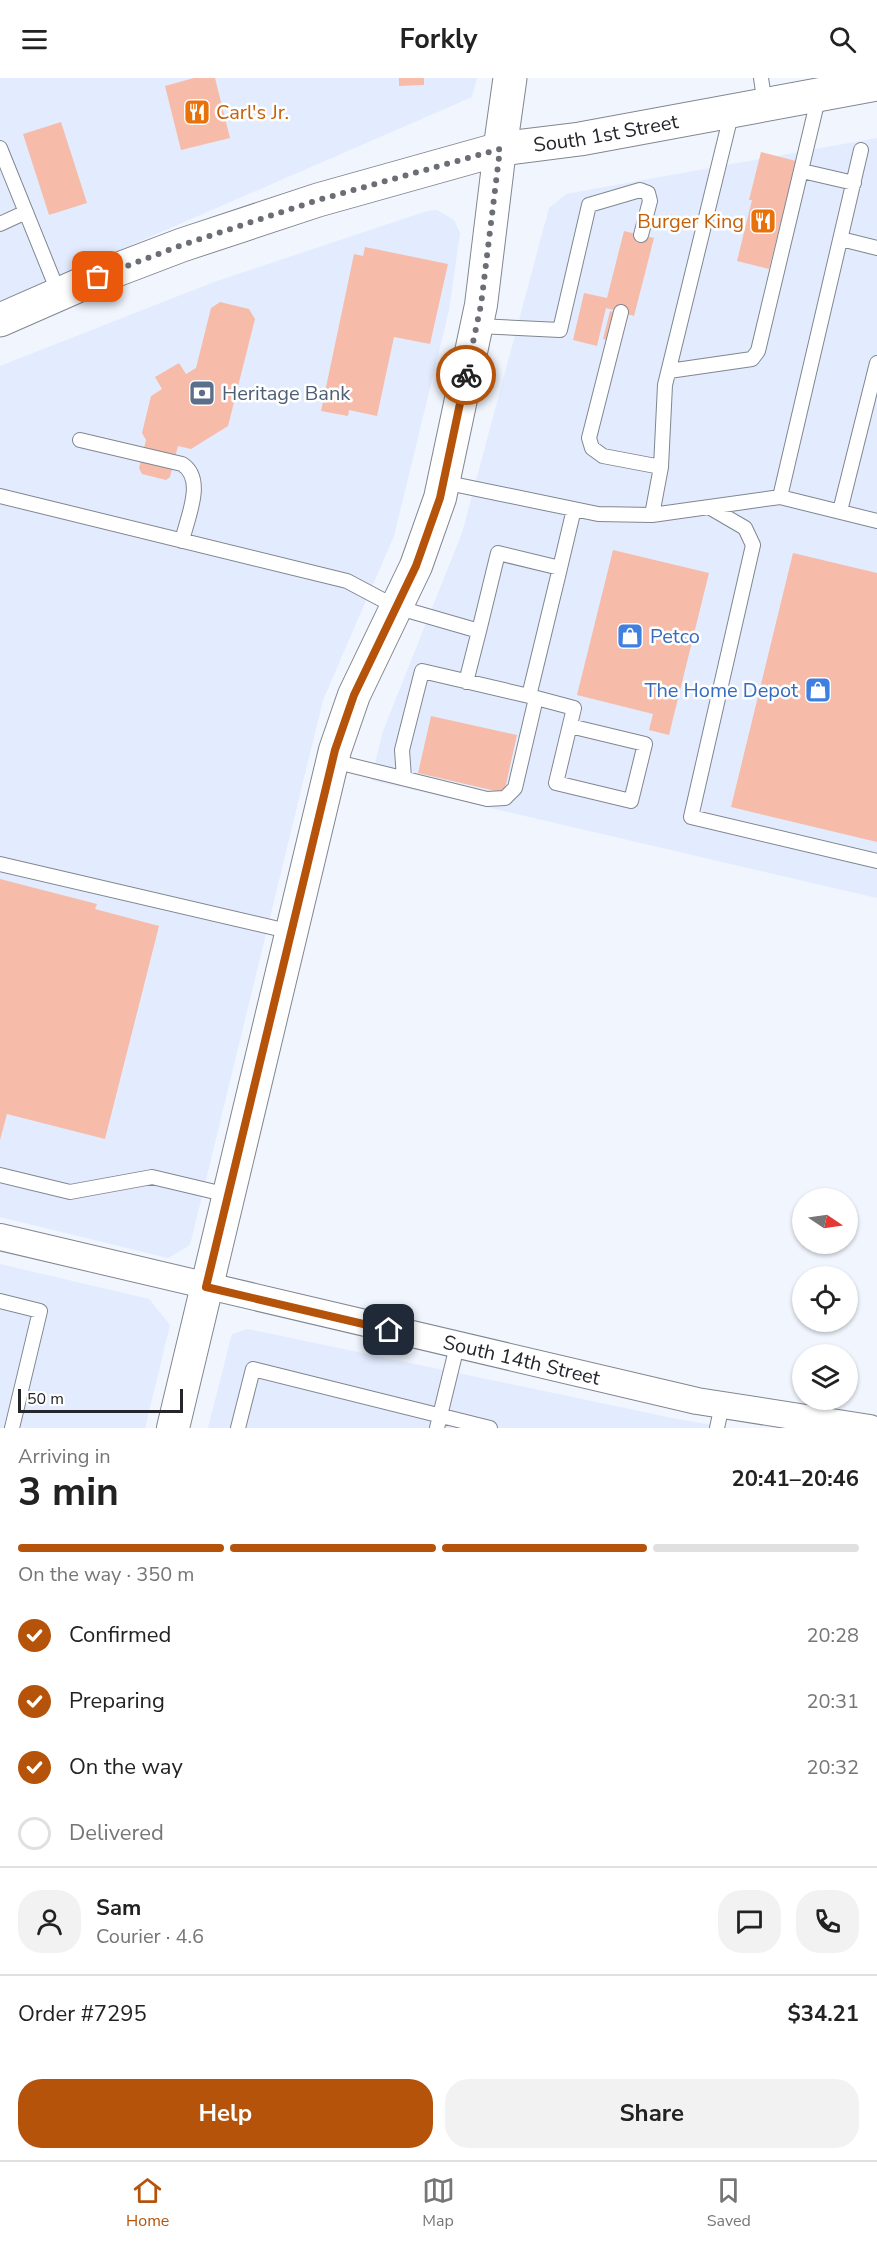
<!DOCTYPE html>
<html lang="en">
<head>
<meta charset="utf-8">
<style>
  body { margin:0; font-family:"Nunito Sans",sans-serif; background:#f2f2f2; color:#222; height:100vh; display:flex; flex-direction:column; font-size:22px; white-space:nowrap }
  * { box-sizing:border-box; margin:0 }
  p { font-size:20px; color:#767676 }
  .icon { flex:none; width:33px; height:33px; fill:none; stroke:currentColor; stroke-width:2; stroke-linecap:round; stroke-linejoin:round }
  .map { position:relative; height:1350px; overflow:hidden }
  .details { display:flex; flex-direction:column; background:#fff; flex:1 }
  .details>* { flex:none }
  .needle { width:39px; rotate:103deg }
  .buttons { position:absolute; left:792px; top:1110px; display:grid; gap:12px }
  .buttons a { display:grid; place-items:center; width:66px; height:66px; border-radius:50%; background:#fff; box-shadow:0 2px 4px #0004; font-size:30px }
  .scale { position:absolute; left:18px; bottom:15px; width:165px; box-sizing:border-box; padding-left:6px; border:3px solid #24262b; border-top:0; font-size:16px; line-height:21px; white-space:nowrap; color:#24262b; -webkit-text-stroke:4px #fff; paint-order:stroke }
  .pin { position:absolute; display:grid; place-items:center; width:51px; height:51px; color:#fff; margin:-26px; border-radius:12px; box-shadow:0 3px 9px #0006 }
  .courier { position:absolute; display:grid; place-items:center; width:60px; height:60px; margin:-30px; border:4px solid #b45309; border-radius:50%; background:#fff; color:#222; box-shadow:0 2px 8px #0007 }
  .summary em { font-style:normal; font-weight:700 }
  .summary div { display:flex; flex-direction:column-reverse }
  .summary { display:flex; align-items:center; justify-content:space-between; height:102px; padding:0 18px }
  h1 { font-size:39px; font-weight:700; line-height:45px }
  .bar { display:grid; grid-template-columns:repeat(4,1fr); gap:9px 6px; align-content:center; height:72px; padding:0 18px }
  .bar i { height:8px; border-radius:4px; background:#e0e0e0 }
  .bar .active { background:#b45309 }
  .bar p { grid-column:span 4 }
  .line { display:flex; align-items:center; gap:15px; padding:0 18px; border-top:2px solid #e0e0e0 }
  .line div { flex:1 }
  .round { display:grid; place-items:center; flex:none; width:63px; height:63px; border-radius:24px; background:#f2f2f2 }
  ol { padding:0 18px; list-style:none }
  li { display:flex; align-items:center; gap:18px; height:66px }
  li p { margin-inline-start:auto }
  li .icon { padding:6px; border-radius:50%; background:#b45309; color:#fff; stroke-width:4 }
  li:last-child { color:#767676 }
  li i { width:33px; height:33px; border:3px solid #e0e0e0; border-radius:50% }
  .button { display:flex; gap:12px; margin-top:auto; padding:12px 18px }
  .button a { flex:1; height:69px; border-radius:24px; background:#b45309; color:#fff; font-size:24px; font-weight:700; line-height:69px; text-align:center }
  .button a+a { background:#f2f2f2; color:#222 }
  header { display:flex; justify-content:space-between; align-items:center; height:78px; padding:0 18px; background:#fff; font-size:27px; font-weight:700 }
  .menu { display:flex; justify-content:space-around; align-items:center; height:84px; border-top:2px solid #e0e0e0; background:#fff; font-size:16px; color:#767676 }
  .menu a { display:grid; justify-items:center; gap:3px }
  .menu .active { color:#b45309 }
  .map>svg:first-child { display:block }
</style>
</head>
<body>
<header><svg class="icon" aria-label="menu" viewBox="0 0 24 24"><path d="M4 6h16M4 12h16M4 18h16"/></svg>Forkly<svg class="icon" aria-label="search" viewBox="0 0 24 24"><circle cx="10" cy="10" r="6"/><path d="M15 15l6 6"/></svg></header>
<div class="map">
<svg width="877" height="1350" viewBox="0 0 877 1350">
  <rect width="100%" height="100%" fill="#f0f5fe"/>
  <path fill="#e2ecfe" d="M0,0H477L472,19L0,224Z
    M877,60V820L371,702L383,653L462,455L549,130L566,116Z
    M437,132L454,142L460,155L449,232L394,458L323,622L190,1167L168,1180L0,1139V288L214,204L427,133Z
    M0,1186L149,1221L170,1247L145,1350H0Z
    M248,1251L672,1340L729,1350H208L232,1256Z"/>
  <path fill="#f6bca9" d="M194,0H215L230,60L181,72L165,8Z
    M399,0H424V7L399,8Z
    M61,44L87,125L49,137L23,56Z
    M761,74L796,83L769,191L737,183L752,122H749Z
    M624,153L654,160L634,238L606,230L597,268L573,262L584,215L607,220Z
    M365,169L448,186L430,266L394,259L377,338L349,332L348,338L321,333L354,176L363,178Z
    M220,224L249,231L255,241L228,348L191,371L178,368L170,399L166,402L142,396L139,390L146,362L142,355L151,318L162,311L155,299L179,285L186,296L196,290L211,230Z
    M610,233L626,236L619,265L603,261Z
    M613,472L709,495L669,657L649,652L653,636L577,617Z
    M793,475L877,495V764L731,729Z
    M431,638L517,657L504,715L418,695Z
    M0,801L97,826L95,831L159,848L105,1061L7,1036L0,1062Z"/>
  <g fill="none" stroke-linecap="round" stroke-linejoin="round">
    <defs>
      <path id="service" d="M761,0L765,27
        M0,70L59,216
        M802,93L854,105
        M0,146L26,134
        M841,161L877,170
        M621,234L589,360L592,370L603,378L661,389
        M477,248L560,252L589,127L640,112L648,115L650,123L641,157
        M669,293L752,281L758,273L819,17
        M80,362L182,386C206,401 187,440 182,463
        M443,404L598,436L652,437L661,389L665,307L732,33
        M0,418L347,503L396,529L479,553L498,475L560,490L574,431
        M780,419L861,72
        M709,429L745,450L753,467L691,739L877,783
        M840,433L877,285
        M652,437L780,419L877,443
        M560,490L529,618L574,630L556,705L631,723L645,666L570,648
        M466,604L479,553
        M333,683L487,721L505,720L515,710L536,620
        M404,700L402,672L422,593L529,618
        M0,786L292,854
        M0,1097L70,1114L152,1099L228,1117
        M0,1223L40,1233L12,1350
        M238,1350L253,1291L490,1350
        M437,1350L457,1268
        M717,1350L722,1327"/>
      <g id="minor">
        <path id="s1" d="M0,1159L697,1323L870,1350"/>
      </g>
      <path id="tertiary" d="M173,1350L335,672L354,617L416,488L440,420L481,227L500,71"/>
      <g id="secondary">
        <path d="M500,71L510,0"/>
        <path id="s2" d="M0,242L98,199L182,167L318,122L500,71L580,61L877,6"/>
      </g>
    </defs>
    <use href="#service" stroke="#818690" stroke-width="16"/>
    <use href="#minor" stroke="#818690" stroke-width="28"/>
    <use href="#tertiary" stroke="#818690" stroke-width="34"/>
    <use href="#secondary" stroke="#818690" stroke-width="35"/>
    <use href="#service" stroke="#fff" stroke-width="14"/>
    <use href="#minor" stroke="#fff" stroke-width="26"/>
    <use href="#tertiary" stroke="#fff" stroke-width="32"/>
    <use href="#secondary" stroke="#fff" stroke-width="33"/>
  </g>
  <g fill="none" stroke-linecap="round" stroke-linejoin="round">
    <path stroke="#6b6e75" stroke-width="6" stroke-dasharray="0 10.8" d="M98,199L182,167L318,122L500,71L481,227L466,297"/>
    <path stroke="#b45309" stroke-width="8" d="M389,1252L206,1209L335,672L354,617L416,488L440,420L466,297"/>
  </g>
  <defs>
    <symbol id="restaurant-square" viewBox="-11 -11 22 22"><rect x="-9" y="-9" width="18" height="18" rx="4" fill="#e8710a" stroke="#fff"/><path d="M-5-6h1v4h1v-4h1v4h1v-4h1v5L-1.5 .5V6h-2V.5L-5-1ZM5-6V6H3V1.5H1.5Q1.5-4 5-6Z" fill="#fff"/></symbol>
    <symbol id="bank-square" viewBox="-11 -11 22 22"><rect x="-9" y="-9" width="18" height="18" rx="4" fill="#5c6f8a" stroke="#fff"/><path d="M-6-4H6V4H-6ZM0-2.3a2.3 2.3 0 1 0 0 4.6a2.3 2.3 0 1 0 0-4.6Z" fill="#fff"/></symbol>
    <symbol id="shop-square" viewBox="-11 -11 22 22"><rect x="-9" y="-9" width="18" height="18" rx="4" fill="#3f7fe0" stroke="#fff"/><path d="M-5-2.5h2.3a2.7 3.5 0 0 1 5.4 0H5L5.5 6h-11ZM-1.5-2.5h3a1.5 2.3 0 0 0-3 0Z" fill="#fff"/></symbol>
  </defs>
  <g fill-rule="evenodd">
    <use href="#restaurant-square" x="182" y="19" width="30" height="30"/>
    <use href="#restaurant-square" x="748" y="128" width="30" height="30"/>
    <use href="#bank-square" x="187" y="300" width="30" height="30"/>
    <use href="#shop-square" x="615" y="543" width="30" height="30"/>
    <use href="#shop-square" x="803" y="597" width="30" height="30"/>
  </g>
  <g text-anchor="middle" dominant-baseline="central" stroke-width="5" stroke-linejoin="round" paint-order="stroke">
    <g font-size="20" fill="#c56008" stroke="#fff" text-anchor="start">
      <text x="216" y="34">Carl's Jr.</text>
      <text x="744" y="143" text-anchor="end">Burger King</text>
    </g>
    <g font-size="20" fill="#24262b" stroke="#fff">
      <text stroke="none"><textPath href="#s2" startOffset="636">South 1st Street</textPath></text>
      <text stroke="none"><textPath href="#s1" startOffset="536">South 14th Street</textPath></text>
    </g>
    <g font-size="20" fill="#4e5e75" stroke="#fff" text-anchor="start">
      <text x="222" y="315">Heritage Bank</text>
    </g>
    <g font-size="20" fill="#366cbe" stroke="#fff" text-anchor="start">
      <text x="650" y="558">Petco</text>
      <text x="798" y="612" text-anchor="end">The Home Depot</text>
    </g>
  </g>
</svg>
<div class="buttons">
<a><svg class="needle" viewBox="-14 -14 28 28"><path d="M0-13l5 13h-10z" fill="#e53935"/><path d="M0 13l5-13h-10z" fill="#767676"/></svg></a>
<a><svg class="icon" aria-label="locate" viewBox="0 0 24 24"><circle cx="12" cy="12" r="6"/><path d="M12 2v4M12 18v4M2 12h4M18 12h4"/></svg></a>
<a><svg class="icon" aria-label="layers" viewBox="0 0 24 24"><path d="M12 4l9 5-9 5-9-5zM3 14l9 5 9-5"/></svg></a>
</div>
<div class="scale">50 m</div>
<div class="pin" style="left:98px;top:199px;background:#ea580c"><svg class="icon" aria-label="bag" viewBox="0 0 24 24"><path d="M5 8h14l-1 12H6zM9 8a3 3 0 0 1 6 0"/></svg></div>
<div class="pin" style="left:389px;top:1252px;background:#1f2937"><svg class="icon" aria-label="home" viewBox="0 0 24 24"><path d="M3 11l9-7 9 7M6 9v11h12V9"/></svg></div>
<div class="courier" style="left:466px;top:297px"><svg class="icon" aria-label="bike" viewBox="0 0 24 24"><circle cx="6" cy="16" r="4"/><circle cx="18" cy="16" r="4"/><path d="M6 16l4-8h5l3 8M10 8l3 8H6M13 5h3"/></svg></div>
</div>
<section class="details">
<div class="summary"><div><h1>3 min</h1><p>Arriving in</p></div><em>20:41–20:46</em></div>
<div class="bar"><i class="active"></i><i class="active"></i><i class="active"></i><i></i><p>On the way · 350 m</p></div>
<ol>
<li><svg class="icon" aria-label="check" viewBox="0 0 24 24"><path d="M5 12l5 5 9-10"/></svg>Confirmed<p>20:28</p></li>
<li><svg class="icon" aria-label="check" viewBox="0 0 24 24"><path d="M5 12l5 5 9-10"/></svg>Preparing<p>20:31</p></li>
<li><svg class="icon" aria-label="check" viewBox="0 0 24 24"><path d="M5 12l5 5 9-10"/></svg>On the way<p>20:32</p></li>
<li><i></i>Delivered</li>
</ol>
<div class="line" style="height:108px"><a class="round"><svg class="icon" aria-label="person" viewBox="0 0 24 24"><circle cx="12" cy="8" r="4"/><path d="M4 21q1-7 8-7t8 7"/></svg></a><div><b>Sam</b><p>Courier · 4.6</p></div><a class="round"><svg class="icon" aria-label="chat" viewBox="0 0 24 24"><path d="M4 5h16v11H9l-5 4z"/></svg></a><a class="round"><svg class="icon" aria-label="phone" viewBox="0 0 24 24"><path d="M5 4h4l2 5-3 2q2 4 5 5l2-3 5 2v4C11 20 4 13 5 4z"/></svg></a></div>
<div class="line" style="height:78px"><div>Order #7295</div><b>$34.21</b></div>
<div class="button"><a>Help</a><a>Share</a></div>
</section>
<nav class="menu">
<a class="active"><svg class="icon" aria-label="home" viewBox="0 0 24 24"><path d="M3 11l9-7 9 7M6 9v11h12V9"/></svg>Home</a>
<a><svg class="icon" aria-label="map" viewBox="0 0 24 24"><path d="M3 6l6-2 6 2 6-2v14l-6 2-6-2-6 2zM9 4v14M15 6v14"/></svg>Map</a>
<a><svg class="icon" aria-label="saved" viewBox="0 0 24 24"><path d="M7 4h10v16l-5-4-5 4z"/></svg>Saved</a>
</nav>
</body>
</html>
